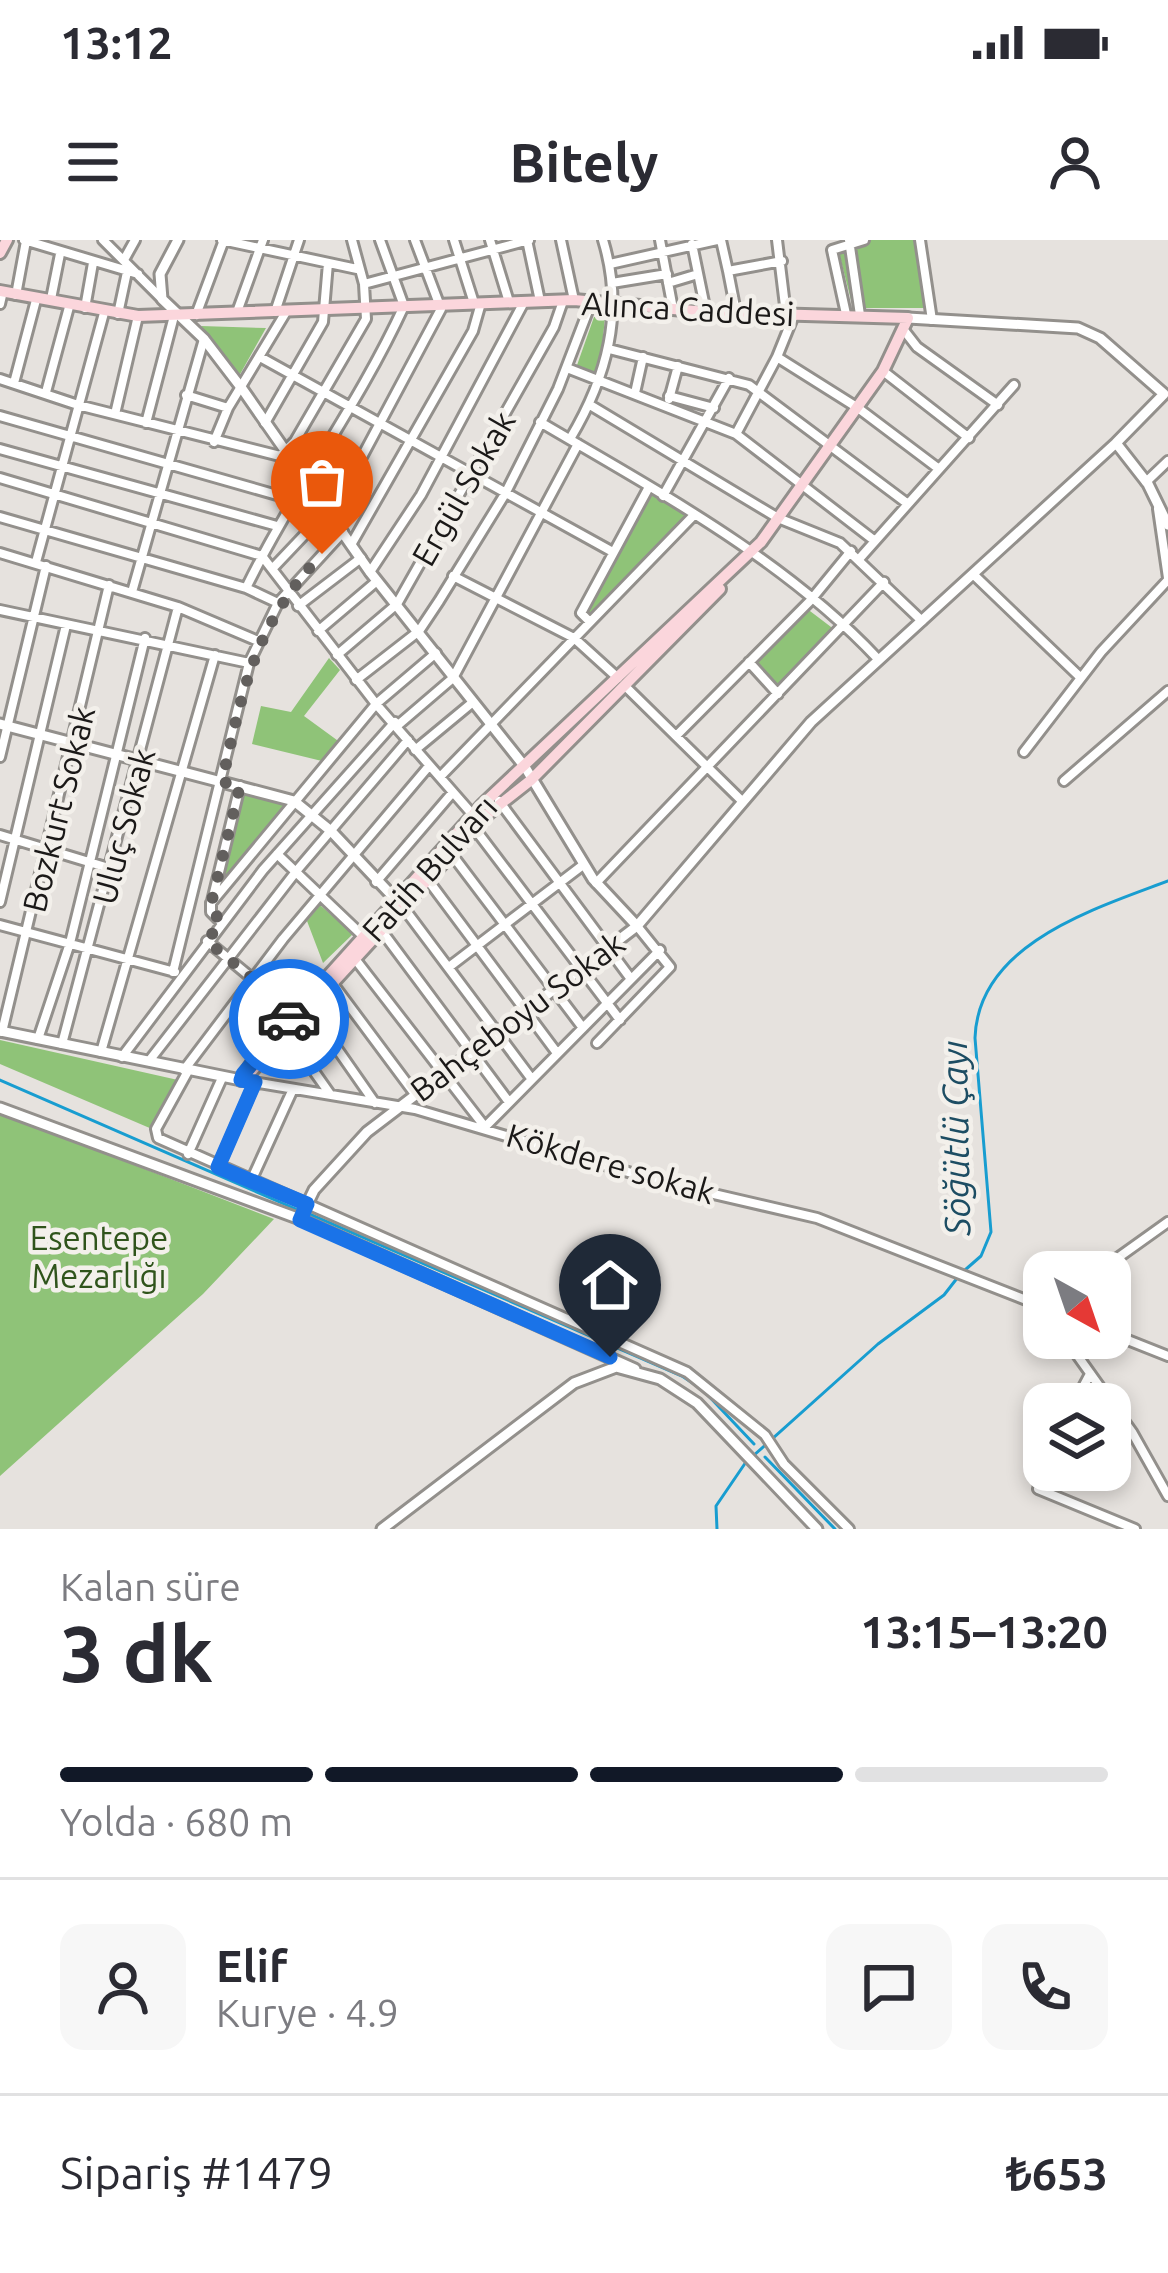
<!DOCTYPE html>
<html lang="tr">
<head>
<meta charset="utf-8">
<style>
  body { margin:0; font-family:Ubuntu,sans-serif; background:#f7f7f7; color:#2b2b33; height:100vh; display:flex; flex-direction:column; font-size:45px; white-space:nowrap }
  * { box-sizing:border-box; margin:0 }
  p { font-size:39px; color:#7c7c81 }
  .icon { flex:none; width:66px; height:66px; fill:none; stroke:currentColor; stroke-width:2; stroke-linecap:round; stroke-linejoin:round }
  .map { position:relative; height:1289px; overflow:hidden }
  .drawer { display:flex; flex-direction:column; background:#fff; flex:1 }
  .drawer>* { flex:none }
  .needle { width:78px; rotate:140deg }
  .tools { position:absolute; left:1023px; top:1011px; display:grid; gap:24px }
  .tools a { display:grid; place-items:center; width:108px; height:108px; border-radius:24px; background:#fff; box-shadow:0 6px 18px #0003; font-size:60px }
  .pin { position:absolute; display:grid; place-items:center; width:102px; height:102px; color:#fff; margin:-123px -51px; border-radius:50% 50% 50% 0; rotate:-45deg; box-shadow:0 0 12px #0007 }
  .pin .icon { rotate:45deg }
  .courier { position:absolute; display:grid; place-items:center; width:120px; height:120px; margin:-60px; border:9px solid #1a73e8; border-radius:50%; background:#fff; color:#222; box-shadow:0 3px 15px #0007 }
  .headline em { font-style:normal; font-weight:700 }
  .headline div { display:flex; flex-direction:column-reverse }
  .headline { display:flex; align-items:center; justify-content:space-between; height:204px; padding:0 60px }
  h1 { font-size:78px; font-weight:700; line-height:90px }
  .bar { display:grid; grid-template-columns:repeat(4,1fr); gap:18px 12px; align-content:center; height:144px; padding:0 60px }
  .bar i { height:15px; border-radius:9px; background:#e1e1e2 }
  .bar .active { background:#111827 }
  .bar p { grid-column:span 4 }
  .line { display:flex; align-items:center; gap:30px; padding:0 60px; border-top:3px solid #e1e1e2 }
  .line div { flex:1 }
  .round { display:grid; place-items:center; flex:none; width:126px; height:126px; border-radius:24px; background:#f7f7f7 }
  .status { display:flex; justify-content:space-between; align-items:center; height:84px; padding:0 60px; background:#fff; direction:ltr }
  .status svg { height:33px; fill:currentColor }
  header { display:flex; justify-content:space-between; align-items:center; height:156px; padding:0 60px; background:#fff; font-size:54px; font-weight:700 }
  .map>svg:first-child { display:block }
</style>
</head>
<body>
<div class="status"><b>13:12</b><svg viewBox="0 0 49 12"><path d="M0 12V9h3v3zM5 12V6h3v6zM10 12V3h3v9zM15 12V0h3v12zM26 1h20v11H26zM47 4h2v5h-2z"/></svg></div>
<header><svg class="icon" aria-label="menu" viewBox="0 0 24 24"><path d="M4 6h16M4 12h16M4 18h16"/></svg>Bitely<svg class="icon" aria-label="person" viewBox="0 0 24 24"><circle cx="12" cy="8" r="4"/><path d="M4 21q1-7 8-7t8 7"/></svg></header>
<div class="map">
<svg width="1168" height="1289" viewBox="0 0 1168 1289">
  <rect width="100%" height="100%" fill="#e6e2de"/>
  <path fill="#8fc378" d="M871,0H917L930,56L925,68H853L838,9Z
    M594,77L605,78L599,136L576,128Z
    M201,86L266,88L239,136Z
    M648,252L688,276L586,380L580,373Z
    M806,368L835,390L777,451L752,423Z
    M329,418L340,430L304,476L341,503L326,522L252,504L261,466L291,472Z
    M244,551L288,563L220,647Z
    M320,665L353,694L323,723L307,681Z
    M0,800L178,840L152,889L0,824Z
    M0,873L274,979L203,1054L0,1236Z"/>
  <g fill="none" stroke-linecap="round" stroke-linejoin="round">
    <path stroke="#189dd0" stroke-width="3" d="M0,840L298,970
      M307,973L682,1136L703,1150L754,1204
      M965,1030L981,1016L991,992L975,798C978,704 1094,669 1168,641
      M753,1216L878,1104L944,1055L958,1037
      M765,1217L835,1289
      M717,1289L716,1266L746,1222"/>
    <defs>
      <path id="minor" d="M24,0L138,34
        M103,0L161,58
        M222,0L357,29
        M454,0L474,63
        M490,0L509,62
        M527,0L540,61
        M561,0L574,60
        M660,0L673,69
        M721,0L728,31
        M777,0L786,74
        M849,0L860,75
        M920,0L932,80
        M692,4L706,72
        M125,18L135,0
        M610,24L717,0
        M612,43L667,34
        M668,43L698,34
        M364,44L529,0
        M16,55L26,1
        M51,59L60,14
        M0,64L3,51
        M85,68L93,23
        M237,72L263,0
        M275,72L299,0
        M736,72L728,31L782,21
        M118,74L127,32
        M846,74L832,10L864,0
        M196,75L224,0
        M903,89L917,107L998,165
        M609,109L749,145L908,264
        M260,117L611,311
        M777,117L794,75
        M567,128L736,194L875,301
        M883,131L969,198
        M0,139L78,165L280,216L295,201L366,79L364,44L352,0
        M14,143L36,60
        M46,152L69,67
        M635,153L643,117
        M186,155L228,168
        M669,156L714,168
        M669,159L678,126
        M590,165L778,278L840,303L922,381
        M115,174L138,76
        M0,176L291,259
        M540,182C657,251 784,319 877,418
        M146,183L174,76
        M265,183L323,82L328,23
        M736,194L777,117L858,168L939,229
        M570,199C607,137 625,72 603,0
        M214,202L228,168L286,72
        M0,209L277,286
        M0,238L262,316L376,464L473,575
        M1146,242L1168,221
        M663,256L729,138
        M1158,269L1168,338
        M332,273L441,69L415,0
        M0,277L246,348L278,363
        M352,303L473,91L481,63
        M0,313L178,367L258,401
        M860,318L1014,145
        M36,322L104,73
        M273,328L328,270
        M370,332L421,255L524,62
        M453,336L574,398L618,438
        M975,336L1080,437
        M246,348C294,250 358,166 404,66L380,0
        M132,352L204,99
        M298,366L361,318
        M0,370L249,423
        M590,382L581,373L649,247
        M318,391L377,341
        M337,415L397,364L554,87L563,61
        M749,422L778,454
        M356,440L419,391L439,361L505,254L558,149L591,63
        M625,446L741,560
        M397,486L453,438L578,204
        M676,496L810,361L851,311
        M415,510L473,462
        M1024,512L1101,412L1168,340
        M0,517L46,326
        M440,537L694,275
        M1064,541L1168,451
        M499,561L631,739
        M472,585L620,780
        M0,595L112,629
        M450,612L583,788
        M277,614L365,698
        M425,636L557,813
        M376,642L453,552
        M596,643L884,342
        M212,661L240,546
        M0,662L66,385
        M403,667L531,838
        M221,682L211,672V663L376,464L436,413
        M0,685L175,732
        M381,690L509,862
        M207,701L294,773
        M352,715L485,887L660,710
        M449,727L583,625
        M173,732L249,423L278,363L343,292
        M333,744L415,854
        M308,767L375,863
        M2,792L109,345
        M287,793L330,854
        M38,799L70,703L145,398
        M597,803L670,727L637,686
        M62,804L178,367
        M101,812L215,415
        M122,817L263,630L395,482
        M149,821L298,629L408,500
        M184,830L283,699L429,526
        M188,831L156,889L158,898L687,1132L765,1195L784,1224L849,1289
        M241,840L415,869L662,942L817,978L1044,1067
        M188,914L222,838
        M218,927L255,842
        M251,941L293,849
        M1098,1032L1168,982
        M1110,1093L1168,1116
        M1065,1098L1132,1192L1168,1256
        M1074,1164L1090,1134
        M1044,1226L1038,1249L1135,1289"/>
      <path id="tertiary" d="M178,0L160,34L162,59L204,99L243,150L370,332L525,527L593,639L637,686
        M908,78L1078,88L1100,98L1164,154L1116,203
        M0,484L294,561L331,591L398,662
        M0,791L241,840
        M0,868L300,979L635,1129
        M300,979L314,950L367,892L637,686L811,482L1116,203L1148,244L1168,285
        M382,1289L574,1143L616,1127L660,1139L697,1163L817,1289"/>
      <path id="secondary" d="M0,13L7,0
        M0,51L138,76L574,60L706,72L908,78L883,131L761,302L482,565L257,815L241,840
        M249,834L489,573L531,540L720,349"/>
    </defs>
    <use href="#minor" stroke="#93908c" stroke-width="14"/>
    <use href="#tertiary" stroke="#93908c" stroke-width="15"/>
    <use href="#secondary" stroke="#93908c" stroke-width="16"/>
    <use href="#minor" stroke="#fff" stroke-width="8"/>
    <use href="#tertiary" stroke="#fff" stroke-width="9"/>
    <use href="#secondary" stroke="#fbd6dc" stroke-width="10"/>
  </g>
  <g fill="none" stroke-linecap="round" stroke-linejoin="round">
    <path stroke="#625f5d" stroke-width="12" stroke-dasharray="0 21.6" d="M289,779L294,773L207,701L221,682L210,668L240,546L222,542C243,448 254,386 322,314"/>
    <path stroke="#1a73e8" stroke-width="15" d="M289,779L243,834L241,840L255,842L218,927L307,964L300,980L610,1117"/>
  </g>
  <g text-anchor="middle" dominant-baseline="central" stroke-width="9" stroke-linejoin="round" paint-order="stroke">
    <g font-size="33" fill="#1b1918" stroke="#f3f0eb">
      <text transform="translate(688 68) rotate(3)">Alınca Caddesi</text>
      <text transform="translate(463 248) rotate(-60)">Ergül Sokak</text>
      <text transform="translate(58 569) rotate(-76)">Bozkurt Sokak</text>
      <text transform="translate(123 586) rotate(-75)">Uluç Sokak</text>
      <text transform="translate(429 628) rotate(-48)">Fatih Bulvarı</text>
      <text transform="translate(517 776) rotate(-37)">Bahçeboyu Sokak</text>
      <text transform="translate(611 923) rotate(16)">Kökdere sokak</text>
    </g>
    <g font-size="33" fill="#2f541b" stroke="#f3f0eb">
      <text x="99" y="997">Esentepe<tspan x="99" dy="38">Mezarlığı</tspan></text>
    </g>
    <g font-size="36" font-style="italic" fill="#1d4d63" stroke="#f3f0eb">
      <text transform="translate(955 898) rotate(-91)">Söğütlü Çayı</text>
    </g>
  </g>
</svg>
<div class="tools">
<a><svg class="needle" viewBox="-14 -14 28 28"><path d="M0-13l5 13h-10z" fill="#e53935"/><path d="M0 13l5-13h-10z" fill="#7c7c81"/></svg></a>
<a><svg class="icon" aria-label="layers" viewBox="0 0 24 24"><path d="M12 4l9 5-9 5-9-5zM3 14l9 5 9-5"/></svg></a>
</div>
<div class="pin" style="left:322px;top:314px;background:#ea580c"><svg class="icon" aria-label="bag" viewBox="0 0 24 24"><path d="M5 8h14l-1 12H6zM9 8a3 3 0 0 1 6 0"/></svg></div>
<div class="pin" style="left:610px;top:1117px;background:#1f2937"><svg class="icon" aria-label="home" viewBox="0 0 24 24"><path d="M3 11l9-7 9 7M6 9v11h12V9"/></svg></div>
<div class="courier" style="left:289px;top:779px"><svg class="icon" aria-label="car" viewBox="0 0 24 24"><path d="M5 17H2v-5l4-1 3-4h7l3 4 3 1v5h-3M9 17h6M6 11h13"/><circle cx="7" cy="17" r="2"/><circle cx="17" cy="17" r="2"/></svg></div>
</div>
<section class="drawer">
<div class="headline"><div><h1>3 dk</h1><p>Kalan süre</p></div><em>13:15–13:20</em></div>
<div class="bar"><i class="active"></i><i class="active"></i><i class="active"></i><i></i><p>Yolda · 680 m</p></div>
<div class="line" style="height:216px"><a class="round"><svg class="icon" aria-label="person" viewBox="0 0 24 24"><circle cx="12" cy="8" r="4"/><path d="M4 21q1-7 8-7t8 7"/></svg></a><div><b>Elif</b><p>Kurye · 4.9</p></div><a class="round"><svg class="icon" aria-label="chat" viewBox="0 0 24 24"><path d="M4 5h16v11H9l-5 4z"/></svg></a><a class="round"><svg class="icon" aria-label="phone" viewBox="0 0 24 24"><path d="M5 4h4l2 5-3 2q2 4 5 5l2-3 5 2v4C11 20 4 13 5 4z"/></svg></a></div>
<div class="line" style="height:156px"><div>Sipariş #1479</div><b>₺653</b></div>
</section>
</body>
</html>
